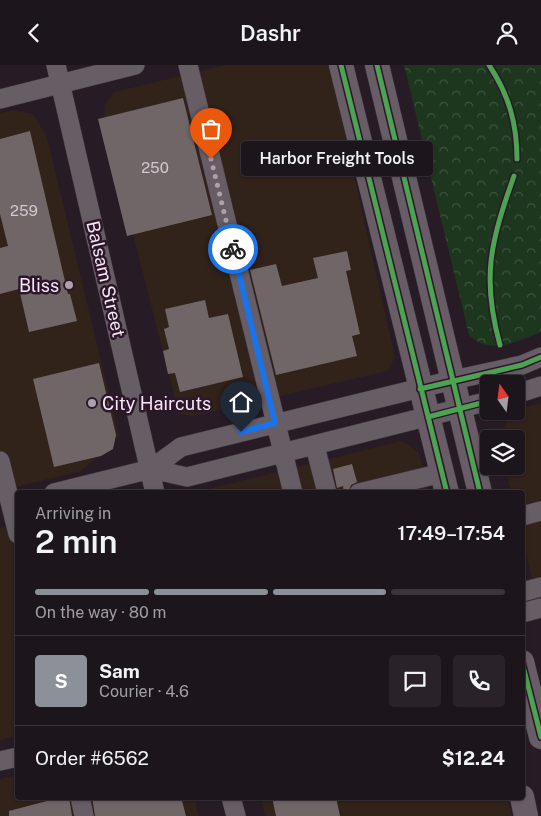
<!DOCTYPE html>
<html lang="en">
<head>
<meta charset="utf-8">
<style>
  body { margin:0; font-family:"Public Sans",sans-serif; background:#2a2229; color:#f1f3f6; height:100vh; display:flex; flex-direction:column; font-size:19px; white-space:nowrap }
  * { box-sizing:border-box; margin:0 }
  p { font-size:16px; color:#a09fa3 }
  .icon { flex:none; width:28px; height:28px; fill:none; stroke:currentColor; stroke-width:2; stroke-linecap:round; stroke-linejoin:round }
  .map { position:relative; flex:1; overflow:hidden }
  .panel { position:absolute; left:15px; top:425px; width:510px; height:310px; display:flex; flex-direction:column; background:#1d151c; border-radius:5px; box-shadow:0 1px 4px #0004,0 0 0 1px #3b343b }
  .panel>* { flex:none }
  .needle { width:32px; rotate:346deg }
  .fabs { position:absolute; left:480px; top:310px; display:grid; gap:10px }
  .fabs a { display:grid; place-items:center; width:45px; height:45px; border-radius:5px; background:#1d151c; box-shadow:0 1px 4px #0004,0 0 0 1px #3b343b; font-size:25px }
  .pin { position:absolute; display:grid; place-items:center; width:42px; height:42px; color:#fff; margin:-51px -21px; border-radius:50% 50% 50% 0; rotate:-45deg; box-shadow:0 0 5px #0007 }
  .pin .icon { rotate:45deg }
  .courier { position:absolute; display:grid; place-items:center; width:50px; height:50px; margin:-25px; border:4px solid #1a73e8; border-radius:50%; background:#fff; color:#222; box-shadow:0 1px 6px #0007 }
  .bubble { position:absolute; height:35px; border-radius:5px; background:#1d151c; box-shadow:0 1px 4px #0004,0 0 0 1px #3b343b; font-size:16px; font-weight:600; line-height:35px; text-align:center }
  .overview em { font-style:normal; font-weight:600 }
  .overview div { display:flex; flex-direction:column-reverse }
  .overview { display:flex; align-items:center; justify-content:space-between; height:85px; padding:0 20px }
  h1 { font-size:32px; font-weight:600; line-height:38px }
  .bar { display:grid; grid-template-columns:repeat(4,1fr); gap:8px 5px; align-content:center; height:60px; padding:0 20px }
  .bar i { height:6px; border-radius:4px; background:#3b343b }
  .bar .on { background:#8c9099 }
  .bar p { grid-column:span 4 }
  .line { display:flex; align-items:center; gap:12px; padding:0 20px; border-top:1px solid #3b343b }
  .line div { flex:1 }
  .round { display:grid; place-items:center; flex:none; width:52px; height:52px; border-radius:5px; background:#2a2229 }
  header { display:flex; justify-content:space-between; align-items:center; height:65px; padding:0 20px; background:#1d151c; font-size:22px; font-weight:600 }
  .map>svg:first-child { display:block }
</style>
</head>
<body>
<header><svg class="icon" aria-label="back" viewBox="0 0 24 24"><path d="M15 5l-7 7 7 7"/></svg>Dashr<svg class="icon" aria-label="person" viewBox="0 0 24 24"><circle cx="12" cy="8" r="4"/><path d="M4 21q1-7 8-7t8 7"/></svg></header>
<div class="map">
<svg width="541" height="751" viewBox="0 0 541 751">
  <defs>
    <pattern id="forest-crowns" width="20" height="18" patternUnits="userSpaceOnUse" patternTransform="scale(1.25)"><rect width="20" height="18" fill="#1c371e"/><path d="M2 6a3 3 0 1 1 6 0M12 15a3 3 0 1 1 6 0" fill="none" stroke="#3e543f"/></pattern>
  </defs>
  <rect width="100%" height="100%" fill="#271c26"/>
  <path fill="#31221a" d="M226,0H329L395,292L388,306L193,351L179,349L108,72L104,41L114,27Z
    M13,45L33,49L47,72L119,371L81,406L3,425L0,413V48Z
    M541,338V552L523,475L522,428L511,427L505,401H516V374H498V372L513,346Z
    M401,376L419,387L429,427L207,428L209,424Z
    M17,459V671L0,675V463Z
    M17,710L18,732L194,733L199,751H0V714Z
    M261,733H507L512,751H265Z"/>
  <path fill="url(#forest-crowns)" d="M404,0H541V267C518,276 490,291 469,270Z"/>
  <path fill="#716667" d="M183,33L212,150L127,171L98,54Z
    M30,66L68,229H70L77,256L29,267L19,224L0,229V183L8,181L0,149V74Z
    M347,186L351,205L346,206L360,269L352,271L357,291L276,310L250,205L276,199L282,221L318,213L313,193Z
    M205,235L209,253L228,249L243,312L180,327L175,308L168,309L163,286L169,284L164,264L169,262L165,244Z
    M99,298L116,370L113,384L101,391L54,402L33,314Z
    M352,399L357,417L351,420L348,428H344L343,421L337,423L333,404Z
    M62,732H69L72,751H9V746Z
    M92,732H181L186,751H95Z
    M272,732H336L340,751H276Z"/>
  <g fill="none" stroke-linecap="round" stroke-linejoin="round">
    <defs>
      <path id="minor" d="M56,0L155,428
        M188,0L293,428
        M0,34L135,0
        M516,329L541,321
        M315,381L327,428
        M0,396L18,469
        M151,404L187,412L489,336
        M54,428L151,404L181,382L453,315L522,300L541,292
        M359,428L442,408
        M522,451L541,446
        M522,527L541,522
        M522,548L541,543
        M0,696L18,692
        M80,732L84,751
        M231,732L236,751"/>
      <path id="major" d="M341,0L447,428
        M377,0L480,428
        M522,597L541,672
        M522,732L526,751"/>
    </defs>
    <use href="#minor" stroke="#413841" stroke-width="20"/>
    <use href="#major" stroke="#413841" stroke-width="25"/>
    <use href="#minor" stroke="#665d65" stroke-width="19"/>
    <use href="#major" stroke="#685c66" stroke-width="24"/>
    <defs>
      <path id="cycleway" d="M341,0L447,428
        M377,0L480,428
        M489,0C509,30 517,59 517,94
        M500,280C481,212 491,176 514,111
        M420,324L522,300L541,292
        M428,352L489,336
        M522,597L541,672"/>
    </defs>
    <use href="#cycleway" stroke="#2c172a" stroke-width="8"/>
    <use href="#cycleway" stroke="#4ca352" stroke-width="5"/>
  </g>
  <g fill="none" stroke-linecap="round" stroke-linejoin="round">
    <path stroke="#aea1ad" stroke-width="5" stroke-dasharray="0 9" d="M211,94L233,184"/>
    <path stroke="#1a73e8" stroke-width="6" d="M233,184L275,358L241,367"/>
  </g>
  <g fill="#aea1ad" stroke="#2c172a" stroke-width="2">
    <circle cx="69" cy="220" r="5"/>
    <circle cx="92" cy="338" r="5"/>
  </g>
  <g text-anchor="middle" dominant-baseline="central" stroke-width="5" stroke-linejoin="round" paint-order="stroke">
    <g font-size="15" fill="#d6c8d2">
      <text x="155" y="102">250</text>
      <text x="24" y="145">259</text>
    </g>
    <g font-size="18" fill="#f7e8f5" stroke="#2c172a">
      <text transform="translate(106 214) rotate(77)">Balsam Street</text>
    </g>
    <g font-size="18" fill="#f7e8f5" stroke="#2c172a" text-anchor="end">
      <text x="59" y="220">Bliss</text>
      <text x="102" y="338" text-anchor="start">City Haircuts</text>
    </g>
  </g>
</svg>
<div class="fabs">
<a><svg class="needle" viewBox="-14 -14 28 28"><path d="M0-13l5 13h-10z" fill="#e53935"/><path d="M0 13l5-13h-10z" fill="#a09fa3"/></svg></a>
<a><svg class="icon" aria-label="layers" viewBox="0 0 24 24"><path d="M12 4l9 5-9 5-9-5zM3 14l9 5 9-5"/></svg></a>
</div>
<div class="pin" style="left:211px;top:94px;background:#ea580c"><svg class="icon" aria-label="bag" viewBox="0 0 24 24"><path d="M5 8h14l-1 12H6zM9 8a3 3 0 0 1 6 0"/></svg></div>
<div class="pin" style="left:241px;top:367px;background:#1f2937"><svg class="icon" aria-label="home" viewBox="0 0 24 24"><path d="M3 11l9-7 9 7M6 9v11h12V9"/></svg></div>
<div class="courier" style="left:233px;top:184px"><svg class="icon" aria-label="bike" viewBox="0 0 24 24"><circle cx="6" cy="16" r="4"/><circle cx="18" cy="16" r="4"/><path d="M6 16l4-8h5l3 8M10 8l3 8H6M13 5h3"/></svg></div>
<div class="bubble" style="left:241px;top:76px;width:192px">Harbor Freight Tools</div>
<section class="panel">
<div class="overview"><div><h1>2 min</h1><p>Arriving in</p></div><em>17:49–17:54</em></div>
<div class="bar"><i class="on"></i><i class="on"></i><i class="on"></i><i></i><p>On the way · 80 m</p></div>
<div class="line" style="height:90px"><b class="round" style="background:#8c9099;color:#fff">S</b><div><b>Sam</b><p>Courier · 4.6</p></div><a class="round"><svg class="icon" aria-label="chat" viewBox="0 0 24 24"><path d="M4 5h16v11H9l-5 4z"/></svg></a><a class="round"><svg class="icon" aria-label="phone" viewBox="0 0 24 24"><path d="M5 4h4l2 5-3 2q2 4 5 5l2-3 5 2v4C11 20 4 13 5 4z"/></svg></a></div>
<div class="line" style="height:65px"><div>Order #6562</div><b>$12.24</b></div>
</section>
</div>
</body>
</html>
